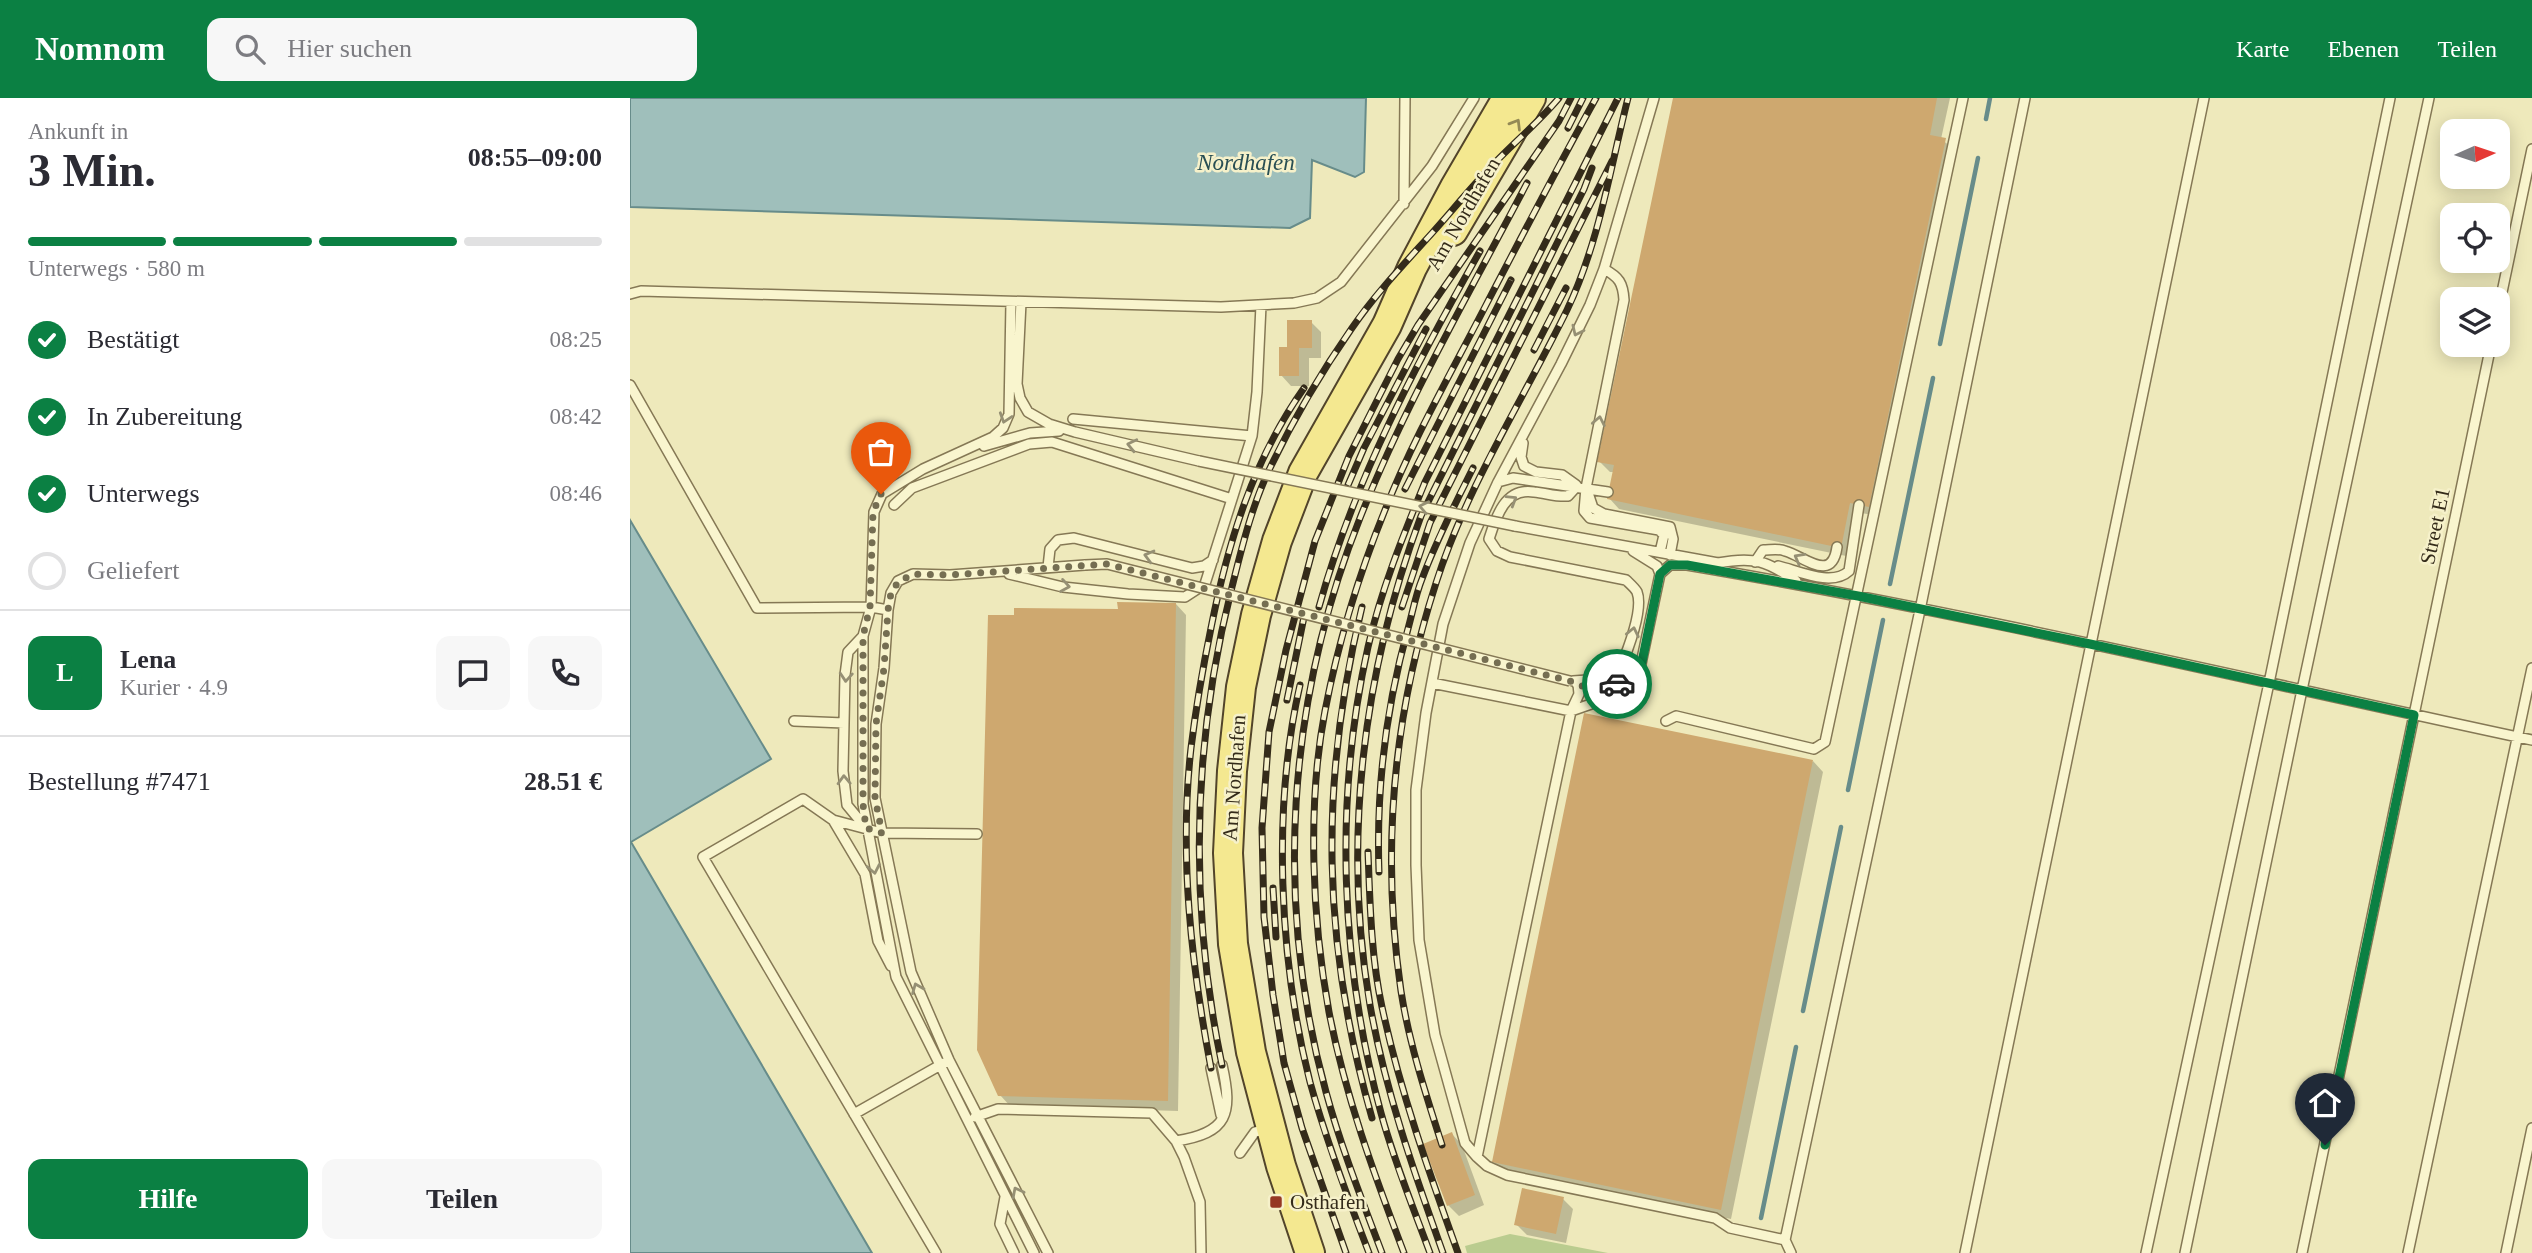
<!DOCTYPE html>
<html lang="de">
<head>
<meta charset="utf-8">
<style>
  body { margin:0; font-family:"Times New Roman",serif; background:#f7f7f7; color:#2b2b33; height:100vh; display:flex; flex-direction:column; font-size:26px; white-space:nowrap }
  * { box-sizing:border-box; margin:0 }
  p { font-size:23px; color:#7c7c81 }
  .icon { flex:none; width:38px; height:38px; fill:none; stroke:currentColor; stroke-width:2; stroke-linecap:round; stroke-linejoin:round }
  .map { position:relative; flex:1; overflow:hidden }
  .drawer { display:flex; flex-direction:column; background:#fff; width:630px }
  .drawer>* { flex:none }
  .needle { width:46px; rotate:87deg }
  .fabs { position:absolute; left:1810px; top:21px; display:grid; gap:14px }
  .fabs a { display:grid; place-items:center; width:70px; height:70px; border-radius:14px; background:#fff; box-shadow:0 4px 18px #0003; font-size:35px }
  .pin { position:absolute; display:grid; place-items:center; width:60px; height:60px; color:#fff; margin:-72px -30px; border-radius:50% 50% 50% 0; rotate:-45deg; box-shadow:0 0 7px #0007 }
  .pin .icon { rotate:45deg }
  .courier { position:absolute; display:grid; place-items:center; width:70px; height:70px; margin:-35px; border:5px solid #0b8043; border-radius:50%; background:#fff; color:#222; box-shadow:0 2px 9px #0007 }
  .head em { font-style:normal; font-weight:800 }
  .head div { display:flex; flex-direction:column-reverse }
  .head { display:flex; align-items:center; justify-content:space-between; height:119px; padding:0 28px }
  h1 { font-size:46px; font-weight:800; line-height:52px }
  .bar { display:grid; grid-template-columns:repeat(4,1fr); gap:10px 7px; align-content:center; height:84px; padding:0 28px }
  .bar i { height:9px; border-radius:5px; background:#e1e1e2 }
  .bar .current { background:#0b8043 }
  .bar p { grid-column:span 4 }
  .line { display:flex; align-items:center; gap:18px; padding:0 28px; border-top:2px solid #e1e1e2 }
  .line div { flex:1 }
  .round { display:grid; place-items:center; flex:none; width:74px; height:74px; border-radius:14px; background:#f7f7f7 }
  ol { padding:0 28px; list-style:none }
  li { display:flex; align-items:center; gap:21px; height:77px }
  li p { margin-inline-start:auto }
  li .icon { padding:7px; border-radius:50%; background:#0b8043; color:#fff; stroke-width:4 }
  li:last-child { color:#7c7c81 }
  li i { width:38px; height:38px; border:4px solid #e1e1e2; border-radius:50% }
  .primary-button { display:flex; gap:14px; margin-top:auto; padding:14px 28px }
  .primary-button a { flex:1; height:80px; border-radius:14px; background:#0b8043; color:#fff; font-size:28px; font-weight:800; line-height:80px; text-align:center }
  .primary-button a+a { background:#f7f7f7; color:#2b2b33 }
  header { display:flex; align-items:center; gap:42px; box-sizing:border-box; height:98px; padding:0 35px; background:#0b8043; color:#fff }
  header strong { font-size:33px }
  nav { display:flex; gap:38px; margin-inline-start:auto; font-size:24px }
  .search { width:490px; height:63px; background:#f7f7f7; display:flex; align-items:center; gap:18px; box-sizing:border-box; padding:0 24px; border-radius:14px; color:#7c7c81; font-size:26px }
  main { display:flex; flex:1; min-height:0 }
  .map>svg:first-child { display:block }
</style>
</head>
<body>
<header>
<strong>Nomnom</strong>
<div class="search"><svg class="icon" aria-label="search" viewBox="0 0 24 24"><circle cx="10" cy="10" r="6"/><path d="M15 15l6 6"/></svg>Hier suchen</div>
<nav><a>Karte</a><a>Ebenen</a><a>Teilen</a></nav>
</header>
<main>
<section class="drawer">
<div class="head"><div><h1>3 Min.</h1><p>Ankunft in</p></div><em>08:55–09:00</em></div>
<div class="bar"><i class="current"></i><i class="current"></i><i class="current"></i><i></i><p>Unterwegs · 580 m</p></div>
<ol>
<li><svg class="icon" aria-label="check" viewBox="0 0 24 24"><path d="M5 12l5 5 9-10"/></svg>Bestätigt<p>08:25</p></li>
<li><svg class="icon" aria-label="check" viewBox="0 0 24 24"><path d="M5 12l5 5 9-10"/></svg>In Zubereitung<p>08:42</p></li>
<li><svg class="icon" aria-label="check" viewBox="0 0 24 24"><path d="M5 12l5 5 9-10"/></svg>Unterwegs<p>08:46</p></li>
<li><i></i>Geliefert</li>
</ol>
<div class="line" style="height:126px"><b class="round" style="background:#0b8043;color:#fff">L</b><div><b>Lena</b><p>Kurier · 4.9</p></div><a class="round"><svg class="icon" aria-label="chat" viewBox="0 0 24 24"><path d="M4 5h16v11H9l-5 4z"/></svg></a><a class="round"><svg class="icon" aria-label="phone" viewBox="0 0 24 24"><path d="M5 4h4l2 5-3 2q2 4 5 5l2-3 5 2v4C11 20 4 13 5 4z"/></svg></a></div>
<div class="line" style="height:91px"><div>Bestellung #7471</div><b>28.51 €</b></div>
<div class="primary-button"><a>Hilfe</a><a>Teilen</a></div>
</section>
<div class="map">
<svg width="1902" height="1155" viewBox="0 0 1902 1155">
  <rect width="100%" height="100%" fill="#eee9bb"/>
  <path fill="#bacc8f" d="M880,1136L978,1155H837L835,1148Z"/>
  <path fill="#9fbfbb" stroke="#678c8a" stroke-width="2" d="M0,0H736L734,74L725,79L682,62L680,120L660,130L0,109Z
    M0,422L141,661L1,744L242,1155H0Z"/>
  <path fill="#0003" d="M1045,0H1320L1311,41L1325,52L1249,418L1231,415L1221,459L989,411L979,400L984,374H980L969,363Z
    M681,224L691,234V260H679V288H661L651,277L658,251Z
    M546,506L556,517L548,1013L380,1008L370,997L489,512Z
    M1183,663L1193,674L1101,1121L874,1074L864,1064Z
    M822,1036L832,1047L854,1107L829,1118L818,1107Z
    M933,1101L943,1111L936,1145L897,1137L886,1126Z"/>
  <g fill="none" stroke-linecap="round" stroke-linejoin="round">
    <path stroke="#678c8a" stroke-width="4.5" d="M1356,21L1360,0
      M1310,246L1348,60
      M1260,486L1303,280
      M1218,692L1253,522
      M1173,913L1211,729
      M1131,1120L1166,949"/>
  </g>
  <path fill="#cea86f" d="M1043,0H1307L1300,37L1316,40L1239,409L1220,405L1211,450L977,401L984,367L967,364Z
    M657,222H682V250H669V278H649V249H657Z
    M487,504L546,505L538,1003L368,998L347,952L358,517H384V510L488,511Z
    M954,615L1183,662L1091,1112L862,1064Z
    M822,1034L845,1097L817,1108L793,1046Z
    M892,1090L934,1099L926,1136L884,1127Z"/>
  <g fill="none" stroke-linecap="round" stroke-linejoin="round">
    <defs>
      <path id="service" d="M1024,0L974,171L960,207L931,266L868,384L840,445L813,526L796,615L786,692V767L789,842L805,937L835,1045L847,1059L857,1068L877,1077L1085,1120L1100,1130L1155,1142
        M774,106L775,0
        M974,171C989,179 993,185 994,202L956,390L954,413L960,420L1029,432L1034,437L1030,454
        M0,196L11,193L591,209L664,205L687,200L711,184L802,68L844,0
        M381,204L379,316L373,330L363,339L293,371L252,396L244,414L241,509L233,538V706L266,879L404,1155
        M391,204L387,286L390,300L398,314L419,326L445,334L569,363
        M1867,218L1902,51
        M0,287L127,510L241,509L258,512
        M443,321L622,338
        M893,345L891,359L894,368L906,374L932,377L946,387
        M354,348L400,335L429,333
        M868,384L883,380L978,394
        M958,395L963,410L974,416L1040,429L1043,441L1040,457
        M264,407L282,390L399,346L422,344L602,401
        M885,428L1088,465C1124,458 1137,463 1166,483
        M1003,453L1027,468L1030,476
        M1125,464L1133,452C1140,452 1149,450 1155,453C1174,458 1202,486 1207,449
        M1148,468C1169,473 1202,489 1219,473L1229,407
        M418,469L420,451L428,442L444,440L562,470L574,468L583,462
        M379,476L433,489L498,496L555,499L575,486L622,338L627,294L631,207
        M233,538L218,554L215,577L213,673L217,707L236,730
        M943,583L972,581L990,571C997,554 1014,512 1007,494C1005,490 999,485 996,482L880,459L867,453L859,441C866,419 875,389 904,394C916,395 925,399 938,398L947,388
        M802,585L941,613L964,605L986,603L1005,594L1030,476L1040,467H1057C1341,515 1621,582 1902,642
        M947,586C975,597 992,585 1011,565
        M164,623L214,625
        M1036,623L1046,618L1184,651L1195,644L1333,0
        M203,722L235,776L248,843L261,868
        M581,970L591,1017
        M224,1016L314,965
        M345,1019L368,1011L522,1015L546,1043L554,1059L570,1104L571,1155
        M546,1043C598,1035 603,1016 592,967
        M610,1055L625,1034L639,1031
        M847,1059L941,613L949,596L948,586
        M375,1099L370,1126L384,1155
        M306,1155L73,759L173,701L203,722L252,735L347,736
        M418,1155L319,962L281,874L245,700L246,626L254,570L258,512L261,495L268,483L283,476L320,477L455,467
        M1161,1155L1155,1142L1290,512L1395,0
        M1335,1155L1574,0
        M1516,1155L1639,585L1760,0
        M1555,1155L1672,592L1799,0
        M1672,1155L1861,247
        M1778,1155L1902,570
        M1876,1155L1902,1030"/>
      <path id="primary" d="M823,133L901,0
        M680,1155L651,1068L621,954L603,846L598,755L602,673L611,589L626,517L647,443L673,375L757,227L782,170L825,89L877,0"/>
    </defs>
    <use href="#service" stroke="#857855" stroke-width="12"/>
    <use href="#primary" stroke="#52442a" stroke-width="32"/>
    <use href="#service" stroke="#f9f5ce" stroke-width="9"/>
    <use href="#primary" stroke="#f4e890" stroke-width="28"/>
    <defs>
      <path id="rail" d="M938,30L953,0
        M904,252L936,190
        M718,387L734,350L796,231
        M775,391L881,182
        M689,509C724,383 786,266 850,153
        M732,509C689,685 692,846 742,1020
        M772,509L800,425L982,63
        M670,587C642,709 649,863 680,984C696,1042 717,1098 739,1155
        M657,602L674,519
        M738,754C740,805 741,859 752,909C770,993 799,1074 828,1155
        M749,774C746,690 756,608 779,527C783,512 786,496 792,481C806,443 825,406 843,370
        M643,790L646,839
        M592,967C559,808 562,647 602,489C612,449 622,407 640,370C663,322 692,273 722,230C746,195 775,165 803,134C821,114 838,93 857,73C880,48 907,26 929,0
        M581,970C561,865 549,757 561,650C566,609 573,569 581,530C598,444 623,362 674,290
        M812,1047C796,997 779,945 771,893C751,755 763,617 806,485C837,388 893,302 937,212C969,145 980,71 998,0
        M716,1155L672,1030L654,965L643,897L634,819L632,730L639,634L656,552L685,443L719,358L768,261L788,227L929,23L941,0
        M752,1155C732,1102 711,1049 696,994C644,804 657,603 730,420C775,306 840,194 897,85
        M774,1155C744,1076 715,997 699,914C682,821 677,706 695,613C708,545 729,476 755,412C783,341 821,275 856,207C892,138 928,68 966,0
        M800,1155C783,1109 764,1063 751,1015C710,865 704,701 738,549C751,492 773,438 795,384L988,0
        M813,1155C784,1074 755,992 740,907C712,743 733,573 791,418L954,91L962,70"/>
    </defs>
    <use href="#rail" stroke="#342b1a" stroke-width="7"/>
    <use href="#rail" stroke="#f6f1ca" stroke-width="4.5" stroke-dasharray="13" stroke-linecap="butt"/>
    <defs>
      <path id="service-bridge" d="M569,363L885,428
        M455,467L477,466L940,583"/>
    </defs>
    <use href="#service-bridge" stroke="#857855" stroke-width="12" stroke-linecap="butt"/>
    <use href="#service-bridge" stroke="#f9f5ce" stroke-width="9"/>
  </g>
  <defs><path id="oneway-chevron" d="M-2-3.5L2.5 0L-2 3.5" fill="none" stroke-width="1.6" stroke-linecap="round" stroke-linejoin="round" transform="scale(1.75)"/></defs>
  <use stroke="#948a55" href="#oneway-chevron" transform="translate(886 26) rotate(-59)"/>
  <g stroke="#969074">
    <use href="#oneway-chevron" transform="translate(947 233) rotate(115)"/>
    <use href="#oneway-chevron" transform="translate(375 320) rotate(108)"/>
    <use href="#oneway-chevron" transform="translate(969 323) rotate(-79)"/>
    <use href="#oneway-chevron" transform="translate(502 347) rotate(-167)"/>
    <use href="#oneway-chevron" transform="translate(882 402) rotate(-32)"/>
    <use href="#oneway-chevron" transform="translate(794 409) rotate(-168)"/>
    <use href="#oneway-chevron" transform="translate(519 458) rotate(-165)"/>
    <use href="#oneway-chevron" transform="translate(1169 460) rotate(-151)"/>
    <use href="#oneway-chevron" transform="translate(435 488) rotate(10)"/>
    <use href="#oneway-chevron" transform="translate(1003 534) rotate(-78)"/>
    <use href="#oneway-chevron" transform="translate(216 579) rotate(94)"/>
    <use href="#oneway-chevron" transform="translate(214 682) rotate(-92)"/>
    <use href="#oneway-chevron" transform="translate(244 771) rotate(79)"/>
    <use href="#oneway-chevron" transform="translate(287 890) rotate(-112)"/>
    <use href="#oneway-chevron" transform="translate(387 1094) rotate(-117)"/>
  </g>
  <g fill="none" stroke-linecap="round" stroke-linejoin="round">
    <path stroke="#756e52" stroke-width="7" stroke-dasharray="0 12.6" d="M251,396L243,414L240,509L233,538V706L236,730L252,735L245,700L246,626L254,570L258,512L261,495L268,484L283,476L320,477L477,466L940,583L960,591L987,586"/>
    <path stroke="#0b8043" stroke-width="9" d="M987,586L993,584L1012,564L1030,476L1040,467H1057L1228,498L1460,546L1784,617L1695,1047"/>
  </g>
  <rect fill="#963823" stroke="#f6f1ca" stroke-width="2.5" x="639" y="1097" width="14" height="14" rx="3.5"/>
  <g text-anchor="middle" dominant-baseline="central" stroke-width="5" stroke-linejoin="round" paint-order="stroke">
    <g font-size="21" fill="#342b1a" stroke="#f6f1ca">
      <text transform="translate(833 116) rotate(-60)">Am Nordhafen</text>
      <text transform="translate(1805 428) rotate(-78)">Street E1</text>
      <text transform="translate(604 680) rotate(-86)">Am Nordhafen</text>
    </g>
    <g font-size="21" fill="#342b1a" stroke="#f6f1ca" text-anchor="start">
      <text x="660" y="1104">Osthafen</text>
    </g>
    <g font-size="23" font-style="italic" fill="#294f54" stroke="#f6f1ca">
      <text x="616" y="64">Nordhafen</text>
    </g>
  </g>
</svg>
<div class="fabs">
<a><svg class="needle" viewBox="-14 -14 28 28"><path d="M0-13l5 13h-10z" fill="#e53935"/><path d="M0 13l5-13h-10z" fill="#7c7c81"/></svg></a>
<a><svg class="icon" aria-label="locate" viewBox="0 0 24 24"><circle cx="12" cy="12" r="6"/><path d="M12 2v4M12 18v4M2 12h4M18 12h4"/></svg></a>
<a><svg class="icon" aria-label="layers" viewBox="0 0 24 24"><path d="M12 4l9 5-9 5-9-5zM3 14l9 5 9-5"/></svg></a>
</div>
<div class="pin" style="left:251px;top:396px;background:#ea580c"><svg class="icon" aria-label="bag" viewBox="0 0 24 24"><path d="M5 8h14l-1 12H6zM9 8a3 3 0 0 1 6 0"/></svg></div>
<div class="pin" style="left:1695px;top:1047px;background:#1f2937"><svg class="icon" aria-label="home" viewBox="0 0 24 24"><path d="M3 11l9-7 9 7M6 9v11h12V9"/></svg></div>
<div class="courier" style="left:987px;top:586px"><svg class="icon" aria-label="car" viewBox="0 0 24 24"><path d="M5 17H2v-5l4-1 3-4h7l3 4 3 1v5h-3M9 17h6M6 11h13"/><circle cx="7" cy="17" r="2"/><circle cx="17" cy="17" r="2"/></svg></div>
</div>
</main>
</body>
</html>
